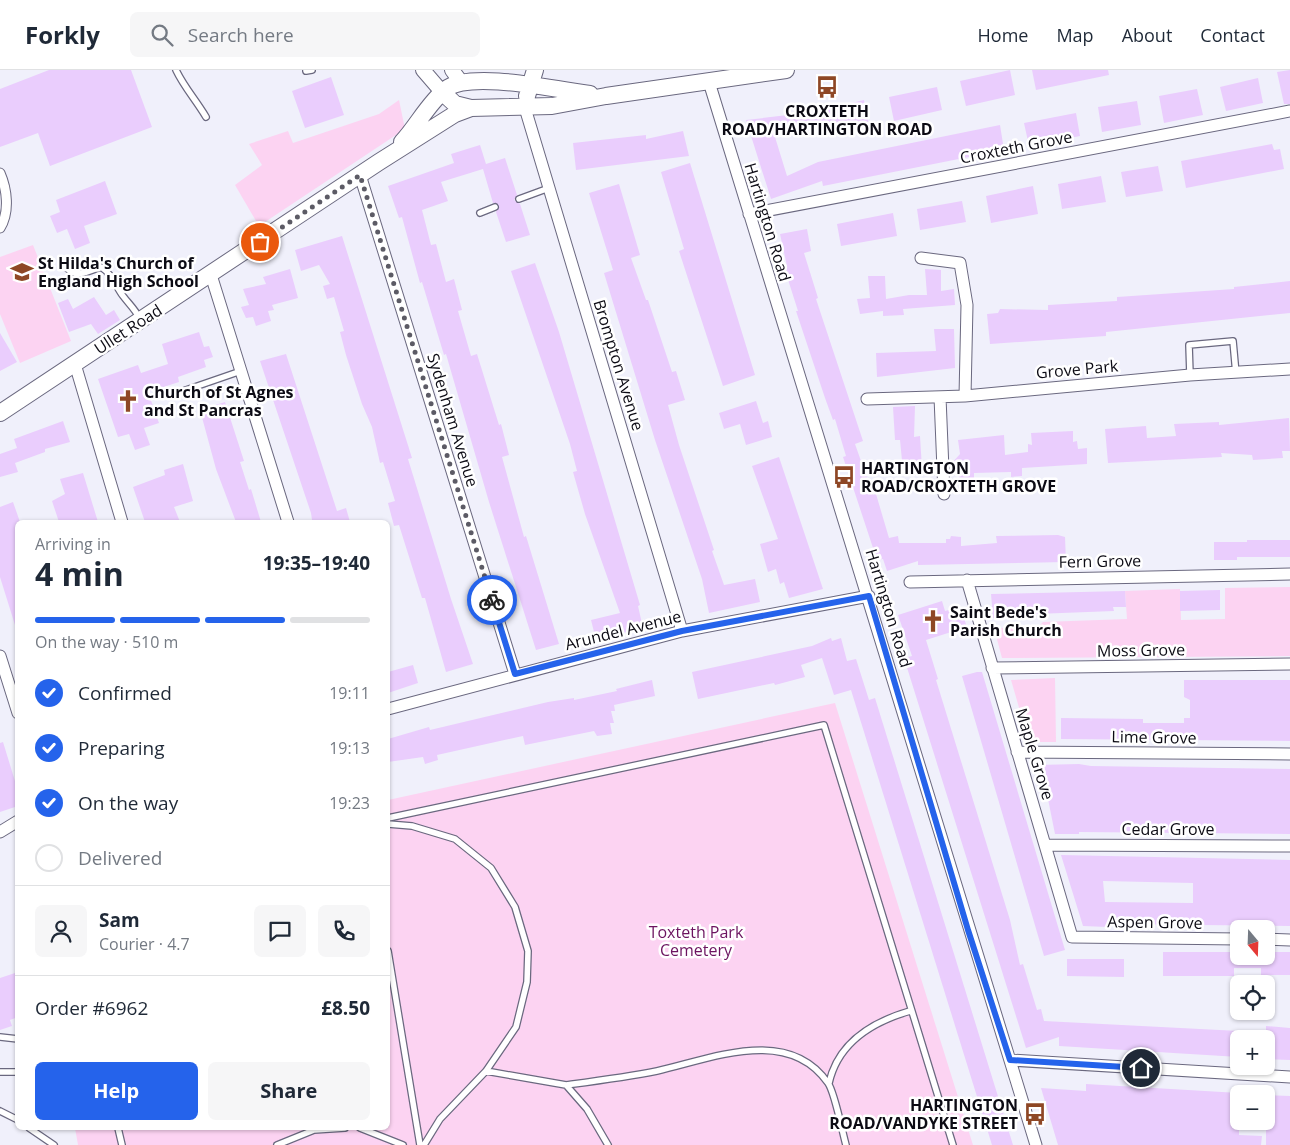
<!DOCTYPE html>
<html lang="en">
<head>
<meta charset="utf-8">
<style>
  body { margin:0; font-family:"Open Sans",sans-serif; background:#f6f6f7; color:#1f2937; height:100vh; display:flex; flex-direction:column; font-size:19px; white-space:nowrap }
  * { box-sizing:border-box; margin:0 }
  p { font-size:16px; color:#747a83 }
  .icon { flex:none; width:28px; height:28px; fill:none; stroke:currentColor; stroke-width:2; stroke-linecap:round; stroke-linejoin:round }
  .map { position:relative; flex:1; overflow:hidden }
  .details { position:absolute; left:15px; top:450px; width:375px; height:610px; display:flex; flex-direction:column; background:#fff; border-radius:8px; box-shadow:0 1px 4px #0004 }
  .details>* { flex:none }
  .needle { width:32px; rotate:161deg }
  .tools { position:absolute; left:1230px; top:850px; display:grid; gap:10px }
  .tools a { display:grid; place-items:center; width:45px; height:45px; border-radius:8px; background:#fff; box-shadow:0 1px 4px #0004; font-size:25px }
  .pin { position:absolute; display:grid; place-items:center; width:42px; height:42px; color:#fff; margin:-21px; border:2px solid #fff; border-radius:50%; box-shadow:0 1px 5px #0007 }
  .courier { position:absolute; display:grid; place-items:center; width:50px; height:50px; margin:-25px; border:4px solid #2563eb; border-radius:50%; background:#fff; color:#222; box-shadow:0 1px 6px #0007 }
  .head em { font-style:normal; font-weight:700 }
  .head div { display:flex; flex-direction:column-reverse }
  .head { display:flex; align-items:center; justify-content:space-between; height:85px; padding:0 20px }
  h1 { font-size:32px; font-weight:700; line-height:38px }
  .bar { display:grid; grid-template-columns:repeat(4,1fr); gap:8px 5px; align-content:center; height:60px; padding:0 20px }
  .bar i { height:6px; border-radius:4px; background:#e0e1e3 }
  .bar .selected { background:#2563eb }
  .bar p { grid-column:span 4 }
  .line { display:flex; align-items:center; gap:12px; padding:0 20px; border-top:1px solid #e0e1e3 }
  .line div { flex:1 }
  .round { display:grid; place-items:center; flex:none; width:52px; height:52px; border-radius:8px; background:#f6f6f7 }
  ol { padding:0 20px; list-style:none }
  li { display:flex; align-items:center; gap:15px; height:55px }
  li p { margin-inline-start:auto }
  li .icon { padding:5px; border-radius:50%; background:#2563eb; color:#fff; stroke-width:4 }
  li:last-child { color:#747a83 }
  li i { width:28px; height:28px; border:2px solid #e0e1e3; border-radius:50% }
  .primary-button { display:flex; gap:10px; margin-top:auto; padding:10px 20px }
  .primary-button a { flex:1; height:58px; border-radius:8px; background:#2563eb; color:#fff; font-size:20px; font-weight:700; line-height:58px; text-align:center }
  .primary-button a+a { background:#f6f6f7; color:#1f2937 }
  header { display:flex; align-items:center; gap:30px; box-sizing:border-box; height:70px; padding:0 25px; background:#fff; border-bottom:1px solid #e0e1e3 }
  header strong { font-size:24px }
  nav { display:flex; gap:28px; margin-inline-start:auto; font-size:18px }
  .search { width:350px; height:45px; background:#f6f6f7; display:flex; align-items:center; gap:12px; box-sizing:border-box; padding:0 18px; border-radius:8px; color:#747a83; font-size:19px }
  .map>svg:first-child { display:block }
</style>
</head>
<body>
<header>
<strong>Forkly</strong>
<div class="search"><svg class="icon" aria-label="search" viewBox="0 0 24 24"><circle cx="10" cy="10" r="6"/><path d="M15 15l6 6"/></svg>Search here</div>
<nav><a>Home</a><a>Map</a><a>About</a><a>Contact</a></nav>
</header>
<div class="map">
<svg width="1290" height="1075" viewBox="0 0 1290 1075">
  <rect width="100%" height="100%" fill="#f0f0fb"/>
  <path fill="#fcd3f2" d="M399,30L405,59L259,156L235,115L262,95L249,74L288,61L293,73L379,44Z
    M33,175L71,271L20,293L0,244V187Z
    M1290,517V586L1002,588L994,558H1012V555H1040L1043,552L1127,549L1125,521L1180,519L1181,550L1225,549V518Z
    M1055,608L1056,672H1029L1011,610Z
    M835,633L973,1075H78L75,1058H388V730Z"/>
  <path fill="#eacdfd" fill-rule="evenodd" d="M49,0H131L152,57L50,96L38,63L0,77V19Z
    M1010,0L1015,25L966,36L960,11Z
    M1032,0H1108L1109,5L1036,20Z
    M1290,0V34H1284L1277,2Z
    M331,7L344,45L305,58L292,21Z
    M1258,8L1263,33L1226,41L1220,17Z
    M937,17L942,40L894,51L889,27Z
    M1197,19L1203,45L1164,53L1159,26Z
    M864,30L869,55L819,65L816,54L796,58L797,63L775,67L787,106L818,92L1000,55L1004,80L823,116L822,111L771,129L746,50L814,42Z
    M1137,31L1141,55L1102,62L1098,37Z
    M1076,43L1080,66L1029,76L1024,53Z
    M683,61L689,86L576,100L573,73L646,65V69Z
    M1272,74L1274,80L1280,79L1284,99L1186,118L1181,91Z
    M480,75L486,94L505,88L517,125L514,130L520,134L530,165L506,172L496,142L499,136L493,133L483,99L441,112L448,131L422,140L431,175L436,174L446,212L454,209L462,240L458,241L471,286L477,284L499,355L501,354L509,385L502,387L524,467L526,466L559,574L536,580L489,432L446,284L444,285L422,212L420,213L402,147L399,148L388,116L454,93L451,84Z
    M690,93L755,305L723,316L679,181L684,179L661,102Z
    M1158,96L1163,121L1126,127L1121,102Z
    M1101,106L1106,132L1062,139L1058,114Z
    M105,111L117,144L84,156L90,173L75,179L67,159L57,163L50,146L60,142L56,130Z
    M619,114L640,185L631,188L646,230H648L672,302L676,301L685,330L668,335L679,375L714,480L712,481L724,515L755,509L760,532L709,543L702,509L655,370L604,203L613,200L589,123Z
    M1033,116L1038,144L991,153L986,126Z
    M962,131L966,152L920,160L917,139Z
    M893,143L897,166L841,176L837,154Z
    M807,159L811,181L804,183L818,228L816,229L863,371L855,374L873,425L876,424L889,468L898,466L899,473H946V469H950L951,466L961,467V476L997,473L996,466L1058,465L1065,467L1066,492L918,495V491L887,501L883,489L877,490L843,387L846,386L835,349L833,350L825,328L796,241H798L784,197L787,196L780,164Z
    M342,166L412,388L408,389L451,529L473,594L446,602L425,528H422L399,455L394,456L388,433L395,431L383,392L380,393L372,357L362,334L346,285L340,262L344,261L334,227L327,229L323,216L330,214L319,195L301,201L295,180Z
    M535,193L559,262L640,535L638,536L643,558L596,570L591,550L620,543L585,444L573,402L577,401L570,374L511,201Z
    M290,199L298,228L272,235L274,240L268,241L271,251L256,256L253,247L246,248L241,237L249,235L243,219L266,214L263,207Z
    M925,199L941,200V221L954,219L955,235L903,239L904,245L883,246V241L860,244L857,229L870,228L868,206H885L886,229L909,225H927Z
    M1290,211V243L1106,262V266L990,274L987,244L998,243L1000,239L1048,240V235L1117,231V227L1234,219V217Z
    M94,227L106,245L114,240L120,250L98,264L91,254L69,262L58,233L68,229L73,239Z
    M934,259H954L955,298L877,307L876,283L936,281Z
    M199,262L204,277L209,276L213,287L204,290L206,297L178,307L179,312L148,322L159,353L144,358L150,375L135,380L129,364L118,367L98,309L138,295L141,303L168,294L162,274Z
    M0,263L17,292L0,301Z
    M286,284L337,441L346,438L350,452H310L312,450L311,443L260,291Z
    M756,331L763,353L768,351L772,367L746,375L740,354L724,359L719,343Z
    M225,332L244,391L240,392L249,420L251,419L261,452H236L216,399L200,340Z
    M915,336L914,367L920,366L922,399L903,401L900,370H895L893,337Z
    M1289,348L1290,381H1282L1283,388L1253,390L1252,385L1221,383L1222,387L1108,393L1105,359L1146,356L1147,368L1176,366L1174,354L1219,352V355Z
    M63,351L70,372L45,379V382L15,393L18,402L0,407V384L17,378L14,369Z
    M1073,361V372L1077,371L1078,379L1087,378V394L1022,398V406L1011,407V402L974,403V408H960L952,398V393L960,384L958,370L1004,365L1005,385L1028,382V374L1032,375L1031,363Z
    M779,387L823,519L789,528L784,512L780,514L776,499L768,502L760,474L778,469L752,396Z
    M183,394L193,431L174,437L180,452H145L133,417L165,405L164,400Z
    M83,403L98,452H59L52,431L65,424L60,409Z
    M13,432L20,452H18V555H15L0,507V437Z
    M1247,470H1290V487H1237V490H1214V472H1247Z
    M1220,520V540L1180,541V521Z
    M1125,521L1126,537H1113L1114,541L1007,545V547L993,548L991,524Z
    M942,531L945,541L960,537L967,557L926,570L938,609L936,610L1010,850L1020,895L1023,894L1037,940L1041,939L1044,951L1239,961V987L1059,976V967L1026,978L904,588L912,586L898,545Z
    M831,568L832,571L841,568L847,591L856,589L869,630L875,628L1013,1075H992L851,620L834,625L822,588L801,595L805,607L775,615L774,613L698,629L692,602L812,576Z
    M413,595L418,613L388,623V602Z
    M977,602H982L1065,880L1044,886L962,606Z
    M652,610L655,626L614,635L615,641H611L614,653H610L612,664L597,666L594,661L525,675L523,666L437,685L438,690L425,694L423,687L388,692V669L429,657L430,660L548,632L574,628V630L617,621L616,619Z
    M1184,610H1290V671L1061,669V648L1143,649V653H1184V648H1190V630L1184,627Z
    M3,672L18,721V736L0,742V673Z
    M1079,694L1091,696L1290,699V764L1079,762V764H1055L1046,719L1037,695Z
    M1061,785L1290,790V856L1107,854V857L1083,856ZM1103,811L1193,813V833L1105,832Z
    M1163,882H1239V886H1266V882H1290V905H1261V898H1234V906H1163Z
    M1067,889H1124V907L1067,906Z
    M18,902V947L10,950L12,956L0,960V908Z
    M1266,956L1290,958V990L1266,989Z
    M1086,1014L1239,1023V1065L1262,1066L1261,1075H1058L1041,1018L1086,1021Z
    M1266,1025L1290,1026V1075H1266Z"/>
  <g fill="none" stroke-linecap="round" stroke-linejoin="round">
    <defs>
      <path id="service" d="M176,0C184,17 196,30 206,47
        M306,1L312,0
        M519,129L549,118
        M480,143L495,137
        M67,198C76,209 89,201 101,197C113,205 115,215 123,226C129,234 135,239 140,249
        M1190,305L1189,275L1233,271L1236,304
        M183,321L241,301
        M388,748L824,655L953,1075
        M388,754L412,756L455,769L491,798L515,837L528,881L527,912L516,957L486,1001L440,1049L424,1075
        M388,881L420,1075
        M0,967L18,969
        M486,1001L566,1015L587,1039L608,1075
        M0,1002H18
        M829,1013C838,973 872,952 910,941
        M566,1015C596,1011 627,1007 657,1001C711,989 788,955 828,1013C835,1023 842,1061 846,1075
        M0,1041L18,1050
        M29,1058L54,1075
        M118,1058L122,1075
        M360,1058L403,1075
        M277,1075L314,1060L345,1058"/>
      <path id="pedestrian" d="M0,103C7,119 10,142 0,158"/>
      <path id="minor" d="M709,12L1036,1075
        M525,38L682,561
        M360,105L515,604
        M749,144L1290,41
        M921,188L960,193L967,235L965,326
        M211,205L288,452
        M75,294L122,452
        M940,327L944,424
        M867,329L965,326L1190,305L1290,299
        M967,510L1072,867L1239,869
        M910,512L1290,504
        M0,586L18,643
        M992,598L1290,594
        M388,639L682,561L869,526
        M1017,682L1290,684
        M0,762L18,751
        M1046,775L1290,776
        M1266,869L1290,870
        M1010,990L1290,1007"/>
      <path id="tertiary" d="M423,0L442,22
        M452,0L461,12"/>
      <path id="secondary" d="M442,22L455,34L471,38L552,36L606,26L786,0
        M527,26L535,0
        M402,72C417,56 429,32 446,19C470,0 558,20 590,24
        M0,343L379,92L455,44L471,38"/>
    </defs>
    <use href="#service" stroke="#6a687f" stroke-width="8"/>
    <use href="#pedestrian" stroke="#6a687f" stroke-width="11"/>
    <use href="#minor" stroke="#6a687f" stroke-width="13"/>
    <use href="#tertiary" stroke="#6a687f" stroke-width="16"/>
    <use href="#secondary" stroke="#6a687f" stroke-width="18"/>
    <use href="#service" stroke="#fff" stroke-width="5.5"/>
    <use href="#pedestrian" stroke="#fff" stroke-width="9"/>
    <use href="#minor" stroke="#fff" stroke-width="11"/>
    <use href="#tertiary" stroke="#fff" stroke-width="14"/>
    <use href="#secondary" stroke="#fff" stroke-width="16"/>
  </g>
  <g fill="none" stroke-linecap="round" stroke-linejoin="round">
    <path stroke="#5c5b65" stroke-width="5" stroke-dasharray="0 9" d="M260,172L360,105L492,530"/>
    <path stroke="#2563eb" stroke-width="6" d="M492,530L515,604L682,561L869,526L968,860L1010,990L1141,998"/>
  </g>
  <defs>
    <symbol id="bus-bare" viewBox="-9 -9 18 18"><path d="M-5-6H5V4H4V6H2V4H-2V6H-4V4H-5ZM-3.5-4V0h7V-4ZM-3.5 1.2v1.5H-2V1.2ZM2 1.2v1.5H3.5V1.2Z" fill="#8e4725" stroke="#fff" stroke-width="2.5" paint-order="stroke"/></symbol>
    <symbol id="school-bare" viewBox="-9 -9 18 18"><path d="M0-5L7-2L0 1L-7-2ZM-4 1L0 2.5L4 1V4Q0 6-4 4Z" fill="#8e4725" stroke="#fff" stroke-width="2.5" paint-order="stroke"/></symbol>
    <symbol id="church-bare" viewBox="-9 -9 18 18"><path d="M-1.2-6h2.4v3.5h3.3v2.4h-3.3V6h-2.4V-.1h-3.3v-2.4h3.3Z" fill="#8e4725" stroke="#fff" stroke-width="2.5" paint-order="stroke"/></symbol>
  </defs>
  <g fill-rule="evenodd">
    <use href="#bus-bare" x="811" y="1" width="32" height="32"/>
    <use href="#school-bare" x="6" y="186" width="32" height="32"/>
    <use href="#church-bare" x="112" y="315" width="32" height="32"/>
    <use href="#bus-bare" x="828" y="391" width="32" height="32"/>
    <use href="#church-bare" x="917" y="535" width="32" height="32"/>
    <use href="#bus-bare" x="1019" y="1028" width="32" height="32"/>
  </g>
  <g text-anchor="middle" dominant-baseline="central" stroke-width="5" stroke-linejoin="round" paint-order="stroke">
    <g font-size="16" font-weight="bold" fill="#0c0b14" stroke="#fff" text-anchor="start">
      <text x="827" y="41" text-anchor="middle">CROXTETH<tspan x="827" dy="18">ROAD/HARTINGTON ROAD</tspan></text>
      <text x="38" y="193">St Hilda's Church of<tspan x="38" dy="18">England High School</tspan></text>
      <text x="144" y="322">Church of St Agnes<tspan x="144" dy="18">and St Pancras</tspan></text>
      <text x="861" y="398">HARTINGTON<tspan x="861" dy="18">ROAD/CROXTETH GROVE</tspan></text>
      <text x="950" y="542">Saint Bede's<tspan x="950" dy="18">Parish Church</tspan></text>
      <text x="1018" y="1035" text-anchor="end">HARTINGTON<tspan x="1018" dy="18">ROAD/VANDYKE STREET</tspan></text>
    </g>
    <g font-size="16" fill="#0c0b14" stroke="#fff">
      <text transform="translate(1016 77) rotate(-11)">Croxteth Grove</text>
      <text transform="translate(768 152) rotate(73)">Hartington Road</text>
      <text transform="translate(128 259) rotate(-33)">Ullet Road</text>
      <text transform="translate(619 295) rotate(73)">Brompton Avenue</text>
      <text transform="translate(1077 299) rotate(-5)">Grove Park</text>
      <text transform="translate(453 350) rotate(73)">Sydenham Avenue</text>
      <text transform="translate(1100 491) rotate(-1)">Fern Grove</text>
      <text transform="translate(889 538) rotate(73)">Hartington Road</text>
      <text transform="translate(623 560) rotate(-14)">Arundel Avenue</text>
      <text transform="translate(1141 580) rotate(-1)">Moss Grove</text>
      <text transform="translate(1154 667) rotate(1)">Lime Grove</text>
      <text transform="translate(1035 684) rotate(73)">Maple Grove</text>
      <text x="1168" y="759">Cedar Grove</text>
      <text transform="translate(1155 852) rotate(1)">Aspen Grove</text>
    </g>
    <g font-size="16" fill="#6c1460" stroke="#fff">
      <text x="696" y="862">Toxteth Park<tspan x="696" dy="18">Cemetery</tspan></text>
    </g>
  </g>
</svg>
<div class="tools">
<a><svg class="needle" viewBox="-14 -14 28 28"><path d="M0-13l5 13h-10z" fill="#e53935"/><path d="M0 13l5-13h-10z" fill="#747a83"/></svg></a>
<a><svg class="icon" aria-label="locate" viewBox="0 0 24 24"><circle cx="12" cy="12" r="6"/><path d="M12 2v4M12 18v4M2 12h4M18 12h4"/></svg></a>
<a>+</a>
<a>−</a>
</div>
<div class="pin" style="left:260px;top:172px;background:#ea580c"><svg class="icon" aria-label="bag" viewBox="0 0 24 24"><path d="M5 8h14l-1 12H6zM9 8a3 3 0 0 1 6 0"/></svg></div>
<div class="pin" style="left:1141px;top:998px;background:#1f2937"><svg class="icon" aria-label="home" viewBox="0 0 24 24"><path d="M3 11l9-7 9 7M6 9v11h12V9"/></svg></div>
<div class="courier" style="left:492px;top:530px"><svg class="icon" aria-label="bike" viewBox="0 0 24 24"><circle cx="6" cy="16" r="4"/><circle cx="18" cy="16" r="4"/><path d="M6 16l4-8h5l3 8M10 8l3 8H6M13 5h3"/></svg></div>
<section class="details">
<div class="head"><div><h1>4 min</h1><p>Arriving in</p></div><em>19:35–19:40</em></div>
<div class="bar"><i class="selected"></i><i class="selected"></i><i class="selected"></i><i></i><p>On the way · 510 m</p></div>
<ol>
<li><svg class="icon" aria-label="check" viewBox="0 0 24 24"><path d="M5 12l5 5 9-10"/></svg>Confirmed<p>19:11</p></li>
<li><svg class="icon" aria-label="check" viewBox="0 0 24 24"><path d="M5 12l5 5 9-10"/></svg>Preparing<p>19:13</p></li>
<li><svg class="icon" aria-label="check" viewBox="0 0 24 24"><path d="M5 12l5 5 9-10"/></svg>On the way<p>19:23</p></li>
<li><i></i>Delivered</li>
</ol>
<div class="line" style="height:90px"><a class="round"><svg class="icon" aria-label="person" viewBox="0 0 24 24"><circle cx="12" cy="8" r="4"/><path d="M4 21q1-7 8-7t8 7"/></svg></a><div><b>Sam</b><p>Courier · 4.7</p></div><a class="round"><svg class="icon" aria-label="chat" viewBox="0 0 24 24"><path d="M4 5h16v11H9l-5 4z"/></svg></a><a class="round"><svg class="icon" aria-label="phone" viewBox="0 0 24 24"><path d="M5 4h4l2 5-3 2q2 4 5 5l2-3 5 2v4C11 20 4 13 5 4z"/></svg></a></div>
<div class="line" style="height:65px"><div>Order #6962</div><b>£8.50</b></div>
<div class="primary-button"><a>Help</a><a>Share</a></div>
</section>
</div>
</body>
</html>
